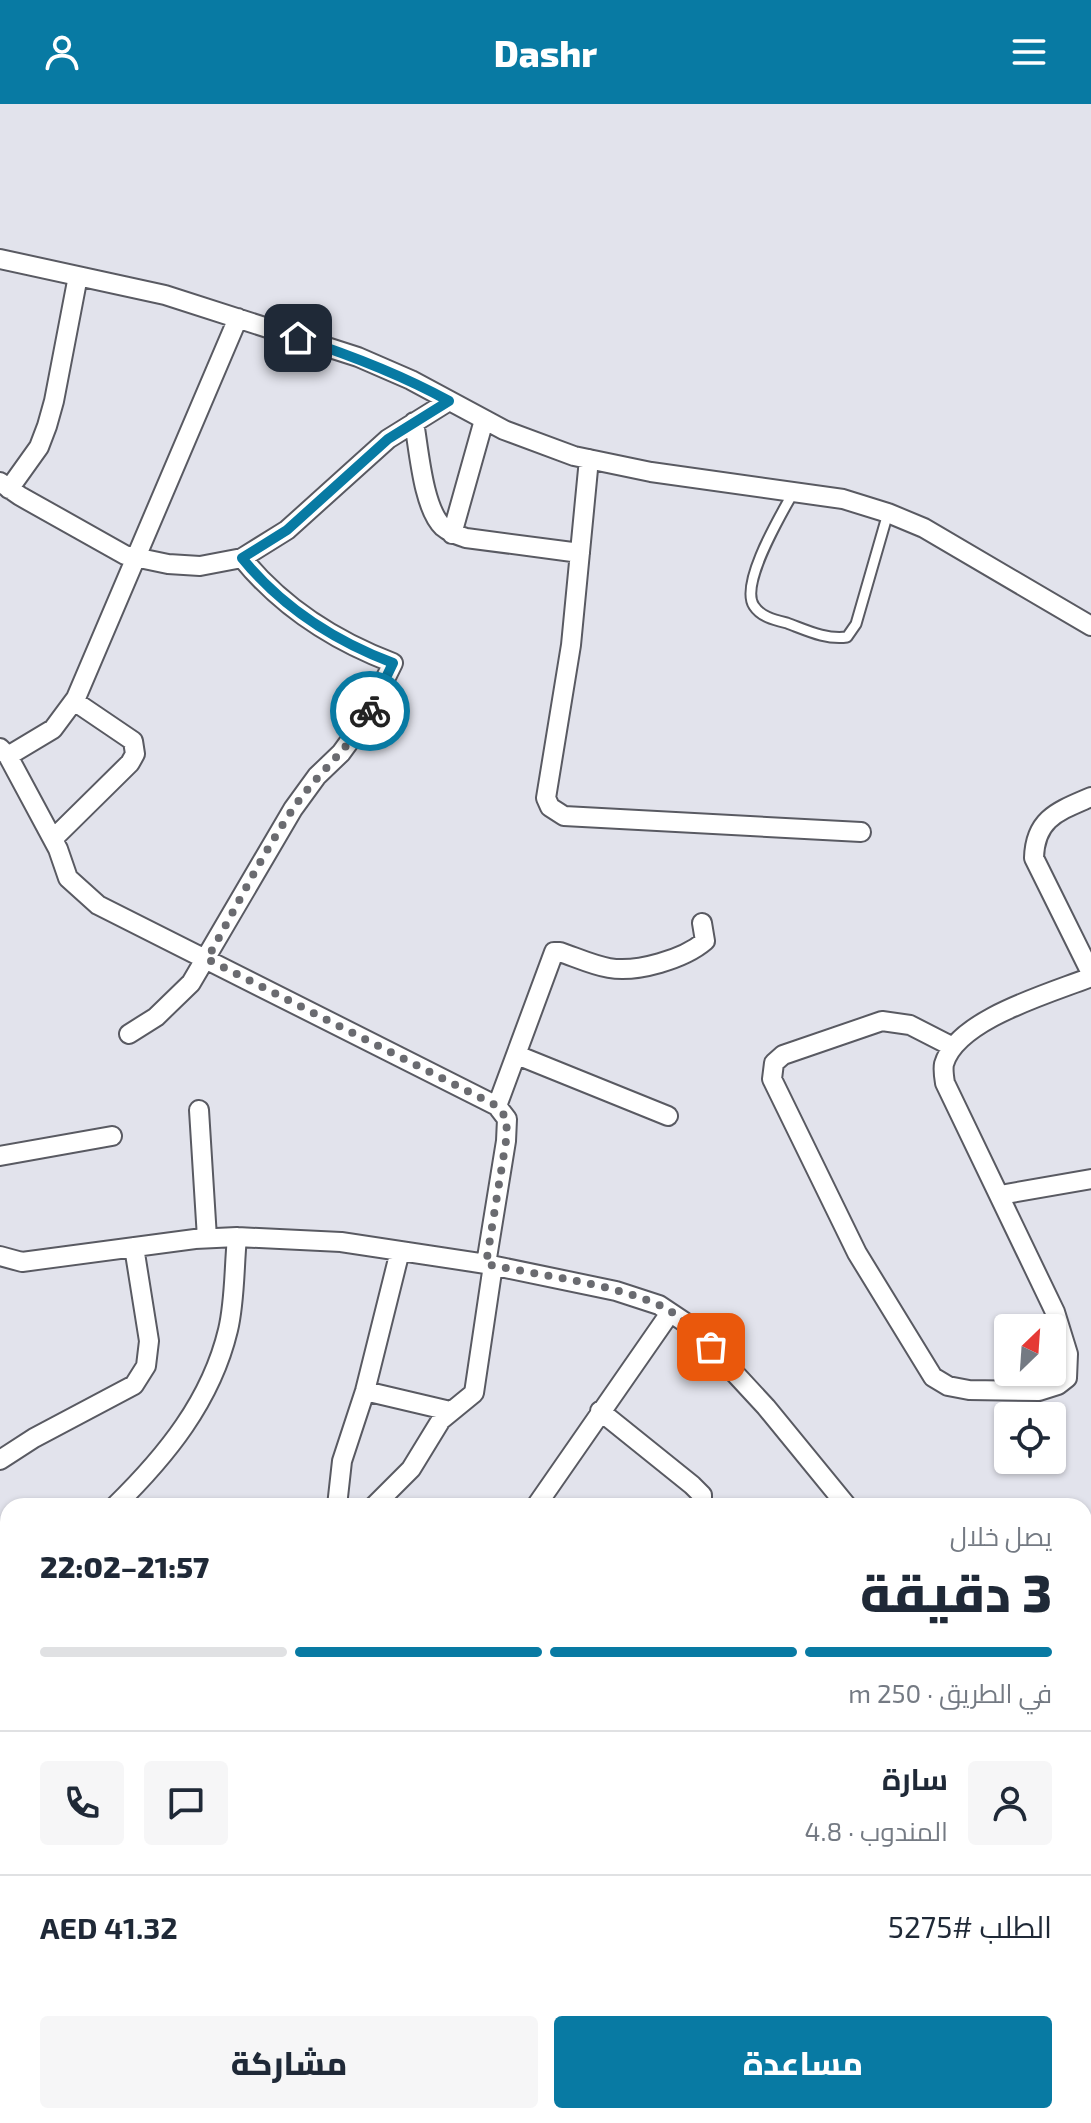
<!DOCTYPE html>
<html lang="ar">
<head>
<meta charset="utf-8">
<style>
  body { margin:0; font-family:"Exo 2",Cairo,sans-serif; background:#f6f6f7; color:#1f2937; direction:rtl; height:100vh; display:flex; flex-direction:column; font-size:30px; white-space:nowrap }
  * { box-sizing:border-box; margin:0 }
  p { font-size:26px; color:#747a83 }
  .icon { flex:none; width:44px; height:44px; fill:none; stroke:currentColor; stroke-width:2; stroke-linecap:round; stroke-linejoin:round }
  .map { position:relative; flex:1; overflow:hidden; direction:ltr }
  .details { position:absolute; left:0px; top:1394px; width:1092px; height:626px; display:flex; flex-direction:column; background:#fff; border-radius:24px 24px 0 0; box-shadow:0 2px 6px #0004; direction:rtl }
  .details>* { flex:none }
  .needle { width:52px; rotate:25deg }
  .controls { position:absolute; left:994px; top:1210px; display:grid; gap:16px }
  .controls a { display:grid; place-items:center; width:72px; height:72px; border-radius:8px; background:#fff; box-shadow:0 2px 6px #0004; font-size:40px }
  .pin { position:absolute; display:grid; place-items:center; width:68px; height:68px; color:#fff; margin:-34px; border-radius:16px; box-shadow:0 4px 12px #0006 }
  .courier { position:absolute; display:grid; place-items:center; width:80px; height:80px; margin:-40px; border:6px solid #087aa3; border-radius:50%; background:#fff; color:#222; box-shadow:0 2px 10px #0007 }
  .headline em { font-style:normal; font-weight:800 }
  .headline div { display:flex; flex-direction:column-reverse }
  .headline { display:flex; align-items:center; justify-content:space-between; height:136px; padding:0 40px }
  h1 { font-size:52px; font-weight:800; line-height:60px }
  .bar { display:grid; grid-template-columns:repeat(4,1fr); gap:12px 8px; align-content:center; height:96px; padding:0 40px }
  .bar i { height:10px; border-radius:6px; background:#e0e1e3 }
  .bar .active { background:#087aa3 }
  .bar p { grid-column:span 4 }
  .line { display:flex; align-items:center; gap:20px; padding:0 40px; border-top:2px solid #e0e1e3 }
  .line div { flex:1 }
  .round { display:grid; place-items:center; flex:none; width:84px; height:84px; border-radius:8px; background:#f6f6f7 }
  .primary-button { display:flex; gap:16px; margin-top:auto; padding:16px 40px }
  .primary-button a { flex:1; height:92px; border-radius:8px; background:#087aa3; color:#fff; font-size:32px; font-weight:800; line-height:92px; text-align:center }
  .primary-button a+a { background:#f6f6f7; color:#1f2937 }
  header { display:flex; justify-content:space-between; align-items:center; height:104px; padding:0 40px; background:#087aa3; color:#fff; font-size:36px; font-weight:800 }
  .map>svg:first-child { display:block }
</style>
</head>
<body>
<header><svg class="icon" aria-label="menu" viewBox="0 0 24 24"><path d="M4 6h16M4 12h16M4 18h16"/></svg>Dashr<svg class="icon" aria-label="person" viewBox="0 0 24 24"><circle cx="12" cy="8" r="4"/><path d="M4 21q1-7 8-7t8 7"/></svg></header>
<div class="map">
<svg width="1091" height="2019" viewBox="0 0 1091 2019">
  <rect width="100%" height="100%" fill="#e2e3ec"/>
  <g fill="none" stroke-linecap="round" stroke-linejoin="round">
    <defs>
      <path id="lane" d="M794,387C782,409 739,480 754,502C761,513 775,516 787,519C806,526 826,536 847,533L856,520L888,409"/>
      <path id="street" d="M0,155L165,191L358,253L411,276L504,326L574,352L651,368L843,395L888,409L924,424L1091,522
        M414,318C419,346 423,404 443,423C450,429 457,431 466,434L580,449
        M589,355L571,541L546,694L550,703L564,712L861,728
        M0,378L20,392L125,451L168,460L200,462L242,454L287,426L388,335L449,297
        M9,385L39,343L47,322L54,297L78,172
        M452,430L484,316
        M0,644L8,652L58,745L68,774L98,801L497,1002L507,1015L506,1037L486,1160
        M8,652L53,625L76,594L238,214
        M1091,693C1059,707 1035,714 1034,754L1091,869
        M53,735L130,659L135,650L133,637L74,597
        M129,930L156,913L191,879L293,705L317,672L341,649L365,616L393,559C335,537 281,502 242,454
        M953,943L910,921L882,917L783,951L774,959L772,975L857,1149L933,1273L948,1282L969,1286L1039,1287L1058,1281L1067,1274L1068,1250L1055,1208L945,979C944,973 943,965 944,960C957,915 1051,889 1091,873
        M517,951L668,1012
        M497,1002L554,848H560C575,853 592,861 609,864C637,869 684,855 705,837L702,819
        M199,1006L207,1134
        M0,1052L112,1032
        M1000,1091L1091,1075
        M0,1152L22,1158L195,1135L237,1133L341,1138L486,1160L616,1187L659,1201L692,1223L766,1303L847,1402
        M365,1287L450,1307
        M600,1307L692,1381L702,1391V1402
        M0,1356L34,1334L134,1281L146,1262L149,1237L134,1143
        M115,1402C166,1352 211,1297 228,1226C235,1197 234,1164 237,1133
        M337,1402L342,1357L365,1287L400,1147
        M374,1402L411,1365L441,1316L474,1289L493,1161
        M536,1402L670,1209
        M0,1470L8,1468
        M0,1504L8,1509
        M1084,1583L1091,1584
        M0,1651L8,1652
        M0,1758L8,1762
        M0,1859L8,1839
        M505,2012L507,2019
        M355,2019L369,2012"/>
    </defs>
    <use href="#lane" stroke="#595a62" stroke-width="13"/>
    <use href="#street" stroke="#595a62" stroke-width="22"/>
    <use href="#lane" stroke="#fff" stroke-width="9"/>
    <use href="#street" stroke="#fff" stroke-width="18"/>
  </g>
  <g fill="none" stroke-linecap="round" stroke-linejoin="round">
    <path stroke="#6a6b70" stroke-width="8" stroke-dasharray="0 14.4" d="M370,607C352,642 320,667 297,699C263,748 236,804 207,855L497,1002L507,1015L506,1037L486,1160C542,1172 604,1178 657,1200C678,1209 695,1227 711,1243"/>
    <path stroke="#087aa3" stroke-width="10" d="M298,234C350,251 400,270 449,297L388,335L287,426L242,454C281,502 335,537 393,559L370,607"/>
  </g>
</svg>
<div class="controls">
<a><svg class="needle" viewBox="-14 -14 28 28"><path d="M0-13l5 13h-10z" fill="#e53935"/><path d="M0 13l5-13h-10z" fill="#747a83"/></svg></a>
<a><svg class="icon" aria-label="locate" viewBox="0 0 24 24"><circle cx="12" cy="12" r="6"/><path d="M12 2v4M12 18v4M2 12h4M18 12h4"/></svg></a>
</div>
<div class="pin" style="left:711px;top:1243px;background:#ea580c"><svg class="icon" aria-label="bag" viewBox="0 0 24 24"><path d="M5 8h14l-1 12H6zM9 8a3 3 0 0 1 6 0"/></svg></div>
<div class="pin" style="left:298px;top:234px;background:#1f2937"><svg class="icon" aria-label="home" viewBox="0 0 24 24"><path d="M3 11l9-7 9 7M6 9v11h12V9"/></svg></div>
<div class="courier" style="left:370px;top:607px"><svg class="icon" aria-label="bike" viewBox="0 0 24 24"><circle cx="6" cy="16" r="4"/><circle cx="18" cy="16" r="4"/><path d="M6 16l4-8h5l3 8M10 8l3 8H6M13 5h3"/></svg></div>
<section class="details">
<div class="headline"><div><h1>3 دقيقة</h1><p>يصل خلال</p></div><em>21:57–22:02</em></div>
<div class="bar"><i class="active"></i><i class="active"></i><i class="active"></i><i></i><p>في الطريق · 250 m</p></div>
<div class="line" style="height:144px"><a class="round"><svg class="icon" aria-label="person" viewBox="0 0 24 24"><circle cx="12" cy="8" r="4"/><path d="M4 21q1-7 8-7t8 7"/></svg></a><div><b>سارة</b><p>المندوب · 4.8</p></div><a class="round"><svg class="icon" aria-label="chat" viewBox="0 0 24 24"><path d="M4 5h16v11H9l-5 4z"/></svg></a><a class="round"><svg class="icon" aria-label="phone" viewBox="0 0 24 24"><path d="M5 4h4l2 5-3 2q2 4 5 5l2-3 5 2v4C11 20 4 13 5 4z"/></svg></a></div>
<div class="line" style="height:104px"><div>الطلب #5275</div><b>AED 41.32</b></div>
<div class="primary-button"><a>مساعدة</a><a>مشاركة</a></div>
</section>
</div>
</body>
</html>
